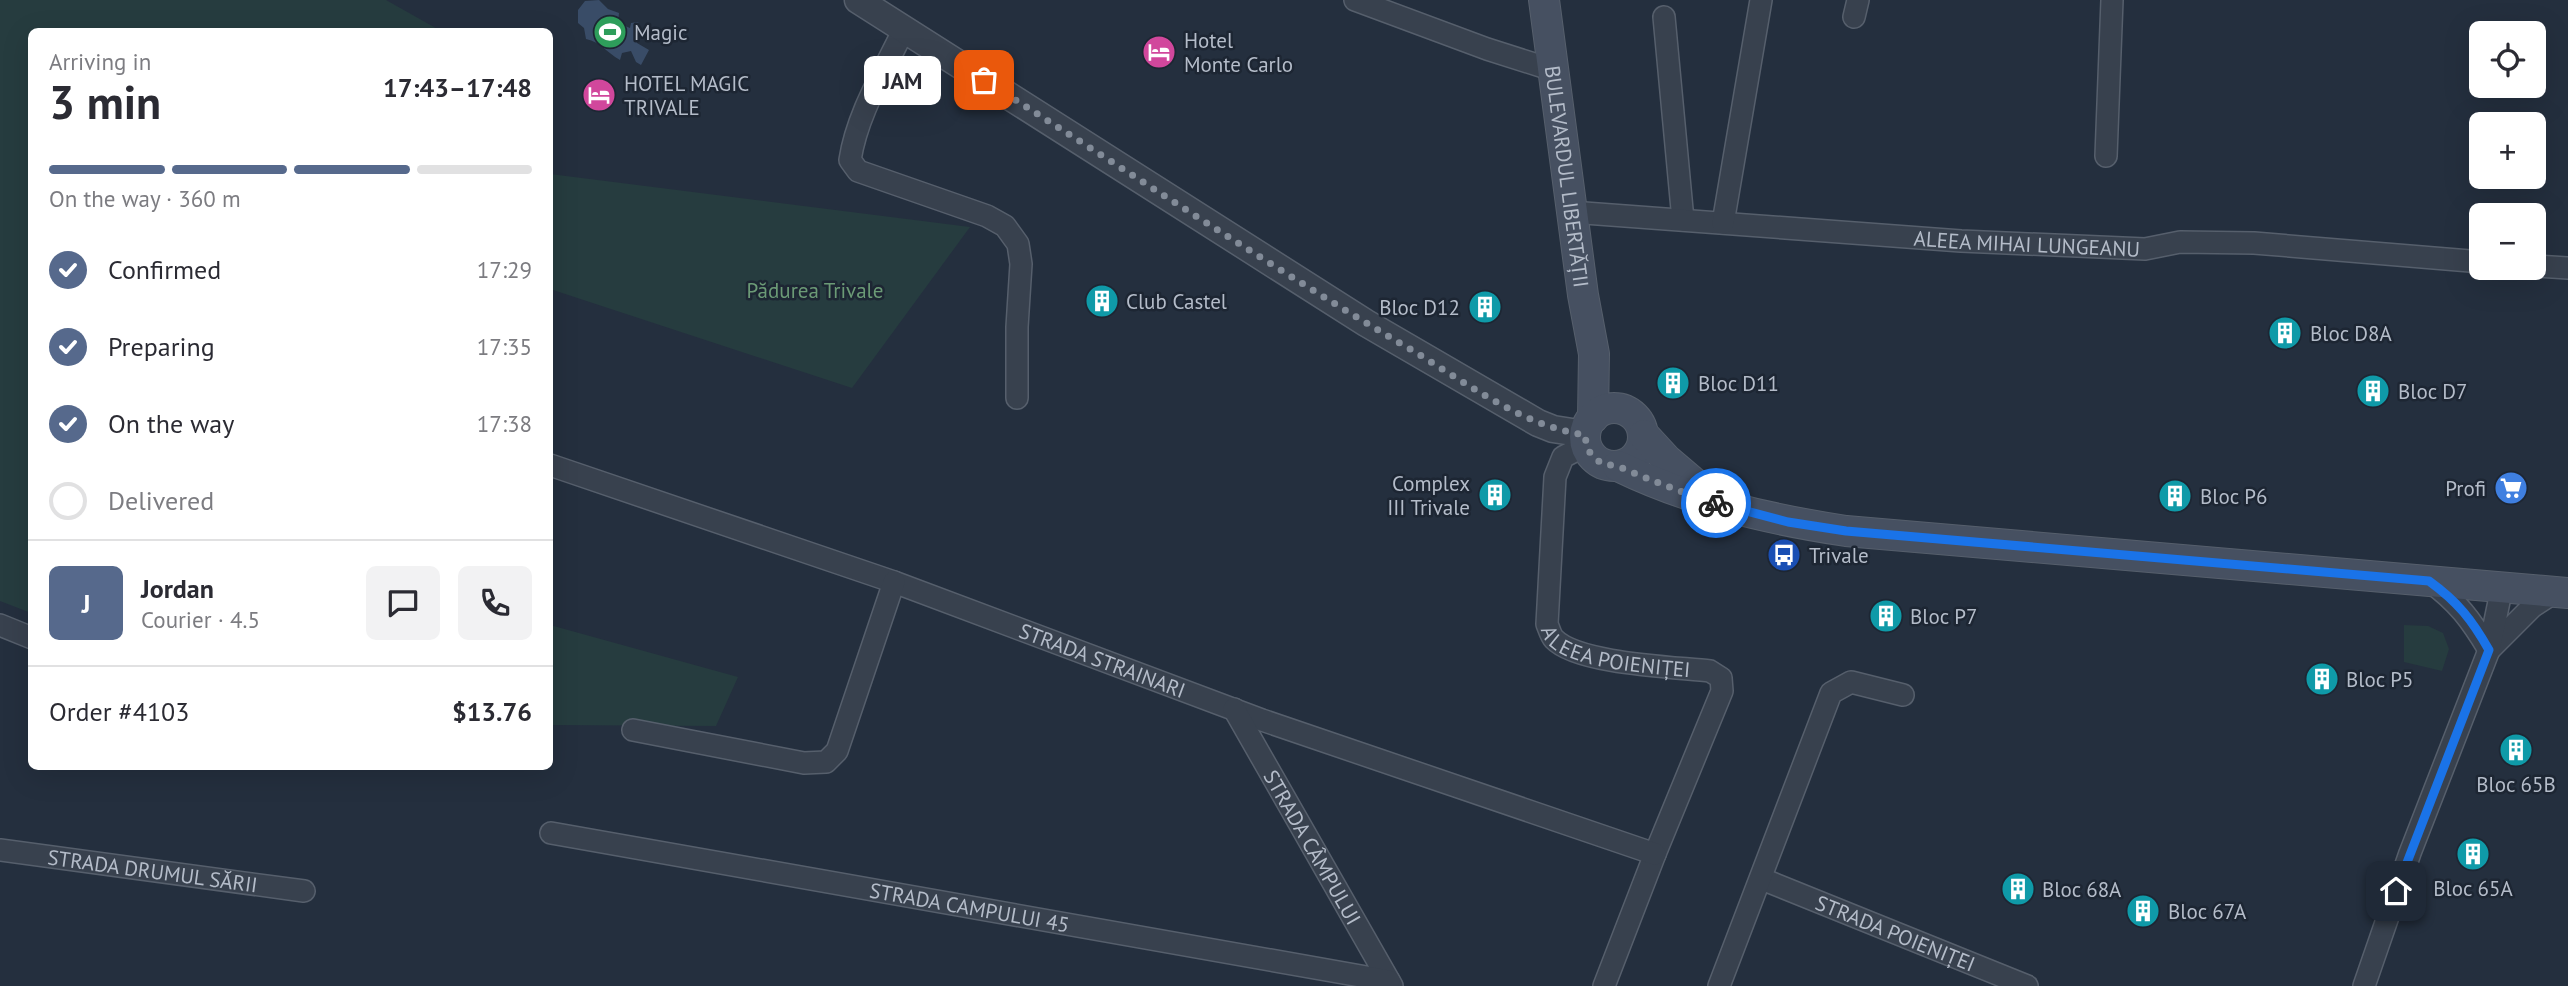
<!DOCTYPE html>
<html lang="en">
<head>
<meta charset="utf-8">
<style>
  body { margin:0; font-family:"PT Sans",sans-serif; background:#f2f2f3; color:#2b2b33; height:100vh; display:flex; flex-direction:column; font-size:26px; white-space:nowrap }
  * { box-sizing:border-box; margin:0 }
  p { font-size:23px; color:#7c7c81 }
  .icon { flex:none; width:38px; height:38px; fill:none; stroke:currentColor; stroke-width:2; stroke-linecap:round; stroke-linejoin:round }
  .map { position:relative; flex:1; overflow:hidden }
  .details { position:absolute; left:28px; top:28px; width:525px; height:742px; display:flex; flex-direction:column; background:#fff; border-radius:10px; box-shadow:0 7px 28px #0002 }
  .details>* { flex:none }
  .buttons { position:absolute; left:2469px; top:21px; display:grid; gap:14px }
  .buttons a { display:grid; place-items:center; width:77px; height:77px; border-radius:10px; background:#fff; box-shadow:0 7px 28px #0002; font-size:35px }
  .pin { position:absolute; display:grid; place-items:center; width:60px; height:60px; color:#fff; margin:-30px; border-radius:14px; box-shadow:0 4px 10px #0006 }
  .courier { position:absolute; display:grid; place-items:center; width:70px; height:70px; margin:-35px; border:5px solid #1a73e8; border-radius:50%; background:#fff; color:#222; box-shadow:0 2px 9px #0007 }
  .bubble { position:absolute; height:49px; border-radius:10px; background:#fff; box-shadow:0 7px 28px #0002; font-size:23px; font-weight:700; line-height:49px; text-align:center }
  .head em { font-style:normal; font-weight:700 }
  .head div { display:flex; flex-direction:column-reverse }
  .head { display:flex; align-items:center; justify-content:space-between; height:119px; padding:0 21px }
  h1 { font-size:46px; font-weight:700; line-height:52px }
  .bar { display:grid; grid-template-columns:repeat(4,1fr); gap:10px 7px; align-content:center; height:84px; padding:0 21px }
  .bar i { height:9px; border-radius:5px; background:#e1e1e2 }
  .bar .selected { background:#56698c }
  .bar p { grid-column:span 4 }
  .line { display:flex; align-items:center; gap:18px; padding:0 21px; border-top:2px solid #e1e1e2 }
  .line div { flex:1 }
  .round { display:grid; place-items:center; flex:none; width:74px; height:74px; border-radius:10px; background:#f2f2f3 }
  ol { padding:0 21px; list-style:none }
  li { display:flex; align-items:center; gap:21px; height:77px }
  li p { margin-inline-start:auto }
  li .icon { padding:7px; border-radius:50%; background:#56698c; color:#fff; stroke-width:4 }
  li:last-child { color:#7c7c81 }
  li i { width:38px; height:38px; border:4px solid #e1e1e2; border-radius:50% }
  .map>svg:first-child { display:block }
</style>
</head>
<body>
<div class="map">
<svg width="2568" height="986" viewBox="0 0 2568 986">
  <rect width="100%" height="100%" fill="#242f3e"/>
  <path fill="#263c3f" d="M0,0H386L441,31L32,32L31,613L0,601Z
    M550,174L970,227L852,388L550,289Z
    M550,625L738,677L716,726L550,725Z
    M2404,625L2428,626L2443,633L2449,649L2442,671L2404,662Z"/>
  <path fill="#394c67" d="M599,0L608,9L619,13L618,23L630,28L631,23L638,22L640,26L634,30L638,33L637,43L649,50L641,65L636,62L631,51L622,53L620,60C606,52 601,42 586,39L584,28L578,23V10L585,1Z"/>
  <g fill="none" stroke-linecap="round" stroke-linejoin="round">
    <defs>
      <g id="minor">
        <path d="M1355,0L1487,49L1553,70"/>
        <path d="M1664,17L1683,220"/>
        <path d="M1854,17L1858,0"/>
        <path d="M904,29C884,71 857,114 850,160L858,171L987,216L1005,226L1018,244L1021,264L1017,327V398"/>
        <path d="M2106,156L2112,0"/>
        <path id="s1" d="M1571,212L1961,241L2145,249L2180,242L2254,243L2482,262"/>
        <path d="M1723,223L1761,0"/>
        <path d="M2534,266L2568,268"/>
        <path id="s2" d="M1586,445L1563,457L1555,477L1547,624C1549,629 1551,636 1554,639C1578,664 1675,667 1710,671L1721,678L1722,691L1655,854L1604,986"/>
        <path id="s3" d="M550,465L894,582L1262,720L1655,854"/>
        <path d="M2429,581C2458,602 2471,620 2489,650"/>
        <path d="M0,625L32,638"/>
        <path d="M2490,649L2532,607L2555,592"/>
        <path id="s4" d="M1234,709L1392,986"/>
        <path d="M633,730L804,763L826,762L837,751L894,582"/>
        <path id="s5" d="M551,833L1389,981"/>
        <path id="s6" d="M0,850L304,891"/>
        <path id="s7" d="M1762,879L2027,986"/>
        <path d="M1719,986L1831,693L1851,682L1903,695"/>
        <path d="M2364,986L2410,853L2489,650L2502,587"/>
      </g>
      <path id="tertiary" d="M858,0L1366,323L1538,423L1553,429L1585,434"/>
      <g id="secondary">
        <path id="s8" d="M1544,0L1583,295L1594,354L1593,418"/>
        <circle cx="1614" cy="437" r="29"/>
        <path d="M1644,435L1667,460L1707,494"/>
        <path d="M1618,466C1690,501 1767,519 1846,531L2568,593"/>
      </g>
    </defs>
    <use href="#minor" stroke="#565f6c" stroke-width="24"/>
    <use href="#tertiary" stroke="#565f6c" stroke-width="29"/>
    <use href="#secondary" stroke="#565f6c" stroke-width="32"/>
    <use href="#minor" stroke="#38414e" stroke-width="21"/>
    <use href="#tertiary" stroke="#38414e" stroke-width="26"/>
    <use href="#secondary" stroke="#465061" stroke-width="30"/>
  </g>
  <g fill="none" stroke-linecap="round" stroke-linejoin="round">
    <path stroke="#828b98" stroke-width="7" stroke-dasharray="0 12.6" d="M984,80C1128,171 1269,266 1415,352C1468,384 1523,426 1585,435C1586,444 1588,453 1596,459C1604,466 1612,464 1622,468C1653,481 1683,493 1716,503"/>
    <path stroke="#1a73e8" stroke-width="9" d="M1716,503L1788,522L1846,531L2429,581C2458,602 2472,620 2489,650L2396,891"/>
  </g>
  <defs>
    <symbol id="stadium-disc" viewBox="-11 -11 22 22"><circle r="9.5" fill="#2e9e5b" stroke="#1d2633"/><path d="M0-5a6.5 5 0 1 0 0 10a6.5 5 0 1 0 0-10ZM-3.5-1.8h7v3.6h-7Z" fill="#fff"/></symbol>
    <symbol id="hotel-disc" viewBox="-11 -11 22 22"><circle r="9.5" fill="#d1479c" stroke="#1d2633"/><path d="M-6-4.5h1.5V1H6V5H4.5V3h-9V5H-6ZM-4 0a1.8 1.8 0 1 1 3.6 0ZM.5 0V-2.5h3Q6-2.5 6 0Z" fill="#fff"/></symbol>
    <symbol id="building-disc" viewBox="-11 -11 22 22"><circle r="9.5" fill="#0f9aa8" stroke="#1d2633"/><path d="M-4-6H4V6H1V3H-1V6H-4ZM-2.5-4.3h1.7v1.8h-1.7ZM.8-4.3h1.7v1.8H.8ZM-2.5-1h1.7V.8h-1.7ZM.8-1h1.7V.8H.8Z" fill="#fff"/></symbol>
    <symbol id="supermarket-disc" viewBox="-11 -11 22 22"><circle r="9.5" fill="#3f7fe0" stroke="#1d2633"/><path d="M-6-5.5h2.5l.6 2H6L4.5 2H-2.5L-4.4-4H-6ZM-1.5 3.2a1.3 1.3 0 1 0 .1 0ZM3 3.2a1.3 1.3 0 1 0 .1 0Z" fill="#fff"/></symbol>
    <symbol id="bus-disc" viewBox="-11 -11 22 22"><circle r="9.5" fill="#1a4fb4" stroke="#1d2633"/><path d="M-5-6H5V4H4V6H2V4H-2V6H-4V4H-5ZM-3.5-4V0h7V-4ZM-3.5 1.2v1.5H-2V1.2ZM2 1.2v1.5H3.5V1.2Z" fill="#fff"/></symbol>
  </defs>
  <g fill-rule="evenodd">
    <use href="#stadium-disc" x="591" y="13" width="38" height="38"/>
    <use href="#hotel-disc" x="1140" y="33" width="38" height="38"/>
    <use href="#hotel-disc" x="580" y="76" width="38" height="38"/>
    <use href="#building-disc" x="1083" y="282" width="38" height="38"/>
    <use href="#building-disc" x="1466" y="288" width="38" height="38"/>
    <use href="#building-disc" x="2266" y="314" width="38" height="38"/>
    <use href="#building-disc" x="1654" y="364" width="38" height="38"/>
    <use href="#building-disc" x="2354" y="372" width="38" height="38"/>
    <use href="#supermarket-disc" x="2492" y="469" width="38" height="38"/>
    <use href="#building-disc" x="1476" y="476" width="38" height="38"/>
    <use href="#building-disc" x="2156" y="477" width="38" height="38"/>
    <use href="#bus-disc" x="1765" y="536" width="38" height="38"/>
    <use href="#building-disc" x="1867" y="597" width="38" height="38"/>
    <use href="#building-disc" x="2303" y="660" width="38" height="38"/>
    <use href="#building-disc" x="2497" y="731" width="38" height="38"/>
    <use href="#building-disc" x="2454" y="835" width="38" height="38"/>
    <use href="#building-disc" x="1999" y="870" width="38" height="38"/>
    <use href="#building-disc" x="2124" y="892" width="38" height="38"/>
  </g>
  <g text-anchor="middle" dominant-baseline="central" stroke-width="5" stroke-linejoin="round" paint-order="stroke">
    <g font-size="21" fill="#b4bcc9" stroke="#1d2633" text-anchor="start">
      <text x="634" y="32">Magic</text>
      <text x="1184" y="40">Hotel<tspan x="1184" dy="24">Monte Carlo</tspan></text>
      <text x="624" y="83">HOTEL MAGIC<tspan x="624" dy="24">TRIVALE</tspan></text>
      <text x="1126" y="301">Club Castel</text>
      <text x="1460" y="307" text-anchor="end">Bloc D12</text>
      <text x="2310" y="333">Bloc D8A</text>
      <text x="1698" y="383">Bloc D11</text>
      <text x="2398" y="391">Bloc D7</text>
      <text x="1470" y="483" text-anchor="end">Complex<tspan x="1470" dy="24">III Trivale</tspan></text>
      <text x="2486" y="488" text-anchor="end">Profi</text>
      <text x="2200" y="496">Bloc P6</text>
      <text x="1809" y="555">Trivale</text>
      <text x="1910" y="616">Bloc P7</text>
      <text x="2346" y="679">Bloc P5</text>
      <text x="2516" y="784" text-anchor="middle">Bloc 65B</text>
      <text x="2473" y="888" text-anchor="middle">Bloc 65A</text>
      <text x="2042" y="889">Bloc 68A</text>
      <text x="2168" y="911">Bloc 67A</text>
    </g>
    <g font-size="21" fill="#b4bcc9" stroke="#1d2633">
      <text stroke="none"><textPath href="#s8" startOffset="178">BULEVARDUL LIBERTĂȚII</textPath></text>
      <text stroke="none"><textPath href="#s1" startOffset="457">ALEEA MIHAI LUNGEANU</textPath></text>
      <text stroke="none"><textPath href="#s2" startOffset="275">ALEEA POIENIȚEI</textPath></text>
      <text stroke="none"><textPath href="#s3" startOffset="586">STRADA STRAINARI</textPath></text>
      <text stroke="none"><textPath href="#s4" startOffset="159">STRADA CÂMPULUI</textPath></text>
      <text stroke="none"><textPath href="#s6" startOffset="154">STRADA DRUMUL SĂRII</textPath></text>
      <text stroke="none"><textPath href="#s5" startOffset="425">STRADA CAMPULUI 45</textPath></text>
      <text stroke="none"><textPath href="#s7" startOffset="144">STRADA POIENIȚEI</textPath></text>
    </g>
    <g font-size="21" fill="#6b9a76" stroke="#1d2633">
      <text x="815" y="290">Pădurea Trivale</text>
    </g>
  </g>
</svg>
<div class="buttons">
<a><svg class="icon" aria-label="locate" viewBox="0 0 24 24"><circle cx="12" cy="12" r="6"/><path d="M12 2v4M12 18v4M2 12h4M18 12h4"/></svg></a>
<a>+</a>
<a>−</a>
</div>
<div class="pin" style="left:984px;top:80px;background:#ea580c"><svg class="icon" aria-label="bag" viewBox="0 0 24 24"><path d="M5 8h14l-1 12H6zM9 8a3 3 0 0 1 6 0"/></svg></div>
<div class="pin" style="left:2396px;top:891px;background:#1f2937"><svg class="icon" aria-label="home" viewBox="0 0 24 24"><path d="M3 11l9-7 9 7M6 9v11h12V9"/></svg></div>
<div class="courier" style="left:1716px;top:503px"><svg class="icon" aria-label="bike" viewBox="0 0 24 24"><circle cx="6" cy="16" r="4"/><circle cx="18" cy="16" r="4"/><path d="M6 16l4-8h5l3 8M10 8l3 8H6M13 5h3"/></svg></div>
<div class="bubble" style="left:864px;top:56px;width:77px">JAM</div>
<section class="details">
<div class="head"><div><h1>3 min</h1><p>Arriving in</p></div><em>17:43–17:48</em></div>
<div class="bar"><i class="selected"></i><i class="selected"></i><i class="selected"></i><i></i><p>On the way · 360 m</p></div>
<ol>
<li><svg class="icon" aria-label="check" viewBox="0 0 24 24"><path d="M5 12l5 5 9-10"/></svg>Confirmed<p>17:29</p></li>
<li><svg class="icon" aria-label="check" viewBox="0 0 24 24"><path d="M5 12l5 5 9-10"/></svg>Preparing<p>17:35</p></li>
<li><svg class="icon" aria-label="check" viewBox="0 0 24 24"><path d="M5 12l5 5 9-10"/></svg>On the way<p>17:38</p></li>
<li><i></i>Delivered</li>
</ol>
<div class="line" style="height:126px"><b class="round" style="background:#56698c;color:#fff">J</b><div><b>Jordan</b><p>Courier · 4.5</p></div><a class="round"><svg class="icon" aria-label="chat" viewBox="0 0 24 24"><path d="M4 5h16v11H9l-5 4z"/></svg></a><a class="round"><svg class="icon" aria-label="phone" viewBox="0 0 24 24"><path d="M5 4h4l2 5-3 2q2 4 5 5l2-3 5 2v4C11 20 4 13 5 4z"/></svg></a></div>
<div class="line" style="height:91px"><div>Order #4103</div><b>$13.76</b></div>
</section>
</div>
</body>
</html>
